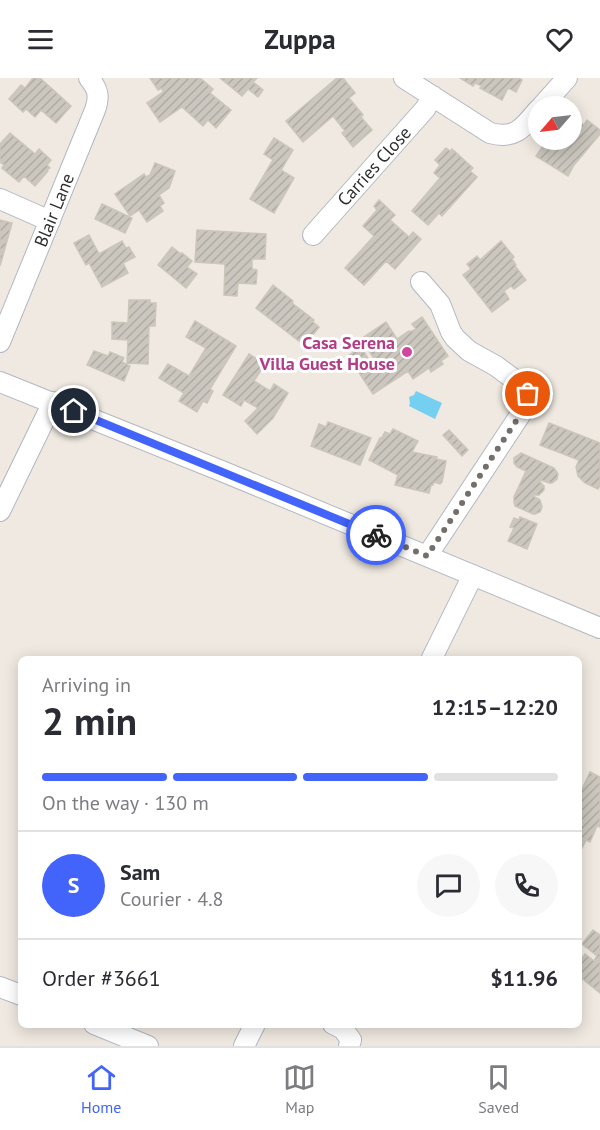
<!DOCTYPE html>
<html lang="en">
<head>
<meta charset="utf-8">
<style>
  body { margin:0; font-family:"PT Sans",sans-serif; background:#f7f7f7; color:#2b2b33; height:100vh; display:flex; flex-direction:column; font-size:22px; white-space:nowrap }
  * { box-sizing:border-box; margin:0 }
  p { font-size:20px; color:#7c7c81 }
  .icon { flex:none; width:33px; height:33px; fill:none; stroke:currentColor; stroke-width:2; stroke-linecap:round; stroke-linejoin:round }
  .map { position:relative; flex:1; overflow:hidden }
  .sheet { position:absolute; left:18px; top:578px; width:564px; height:372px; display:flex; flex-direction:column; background:#fff; border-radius:9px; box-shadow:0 3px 15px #0003 }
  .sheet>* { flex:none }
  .needle { width:39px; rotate:242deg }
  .fabs { position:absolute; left:528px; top:18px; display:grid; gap:12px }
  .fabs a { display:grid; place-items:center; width:54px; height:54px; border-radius:50%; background:#fff; box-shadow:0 3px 15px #0003; font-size:30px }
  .pin { position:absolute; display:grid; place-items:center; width:51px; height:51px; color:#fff; margin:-26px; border:3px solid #fff; border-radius:50%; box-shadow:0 2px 6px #0007 }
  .courier { position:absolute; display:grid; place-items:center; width:60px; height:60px; margin:-30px; border:4px solid #4264fb; border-radius:50%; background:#fff; color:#222; box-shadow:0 2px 8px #0007 }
  .headline em { font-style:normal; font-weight:700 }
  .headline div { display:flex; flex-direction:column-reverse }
  .headline { display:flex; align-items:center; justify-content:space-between; height:102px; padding:0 24px }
  h1 { font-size:39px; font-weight:700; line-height:45px }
  .bar { display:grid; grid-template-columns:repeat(4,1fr); gap:9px 6px; align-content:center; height:72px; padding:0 24px }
  .bar i { height:8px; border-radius:4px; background:#e1e1e2 }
  .bar .current { background:#4264fb }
  .bar p { grid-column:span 4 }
  .line { display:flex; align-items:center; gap:15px; padding:0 24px; border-top:2px solid #e1e1e2 }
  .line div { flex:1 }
  .round { display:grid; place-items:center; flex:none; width:63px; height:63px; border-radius:32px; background:#f7f7f7 }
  header { display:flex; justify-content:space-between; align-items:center; height:78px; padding:0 24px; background:#fff; font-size:27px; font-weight:700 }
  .dock { display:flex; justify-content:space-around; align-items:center; height:84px; border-top:2px solid #e1e1e2; background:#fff; font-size:16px; color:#7c7c81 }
  .dock a { display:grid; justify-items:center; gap:3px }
  .dock .current { color:#4264fb }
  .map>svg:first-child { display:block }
</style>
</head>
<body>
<header><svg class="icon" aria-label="menu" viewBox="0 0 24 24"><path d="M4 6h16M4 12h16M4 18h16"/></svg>Zuppa<svg class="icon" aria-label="heart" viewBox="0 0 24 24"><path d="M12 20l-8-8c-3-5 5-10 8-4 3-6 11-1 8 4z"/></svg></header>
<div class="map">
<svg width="600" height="968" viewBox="0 0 600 968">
  <defs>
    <pattern id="building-hatch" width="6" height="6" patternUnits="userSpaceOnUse" patternTransform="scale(1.5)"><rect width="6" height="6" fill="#cbc7bf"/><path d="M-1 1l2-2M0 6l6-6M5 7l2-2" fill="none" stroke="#afaba4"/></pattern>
  </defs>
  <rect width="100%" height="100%" fill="#efe9e1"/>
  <path fill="#75cff0" d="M416,313L442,325L435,341L409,328L410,325L409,319L414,317Z"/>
  <path fill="url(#building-hatch)" stroke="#cbc5ba" stroke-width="1.5" d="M33,0H40L71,28L56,45L41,32L35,39L26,31L23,34L9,21L21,7L25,10Z
    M150,0H200L213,11L210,15L231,32L216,50L208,42L203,48L182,29L160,44L147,25L163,14L162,10L158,12Z
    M220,0H257L253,4L263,12L258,19L248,11L242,18Z
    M337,0H343L355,15L349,20L363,37L361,39L372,52L353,69L342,55L345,53L333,38L303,64L286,43Z
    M460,0H519L522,2L516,14L508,10L502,22L480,10L482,8L475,5L473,8Z
    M572,38L584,47L587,42L600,52V56L574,87L568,98L536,78L545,65L551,69L556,62H572Z
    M10,55L35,76L39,71L51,82L47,87L50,90L47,92L48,93L35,108L24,98L19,104L2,90L4,87L0,84V66Z
    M274,60L293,72L281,92L294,100L274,135L250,121L273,82L264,76Z
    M446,70L450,73L452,71L473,90L470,93L477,99L442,138L439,135L428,147L412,133L440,100L434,95L440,87L435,82Z
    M155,85L175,93L169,110L159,117L164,125L160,128L163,133L147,144L139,132L130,138L115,116L144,96L146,99L150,97Z
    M379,122L395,137L390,142L409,159L413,154L421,161L395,191L386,183L364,207L345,190L374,158L363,148L377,132L374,128Z
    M102,126L132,140L125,155L95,141Z
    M0,142L12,145L0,188Z
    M197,152L266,156L265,181H252V191L257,192L256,206L238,205L237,218L224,217L225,186L195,184Z
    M89,157L99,176L122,163L126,170L129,169L135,179L123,185L128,195L102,209L89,185L86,187L74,165Z
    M501,163L514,179L512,181L516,187L515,188L526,202L514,211L511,208L504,213L509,221L492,234L463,197L471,191L467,186L477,178L480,182Z
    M172,169L181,176L182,175L192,183L187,189L197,196L186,210L158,187Z
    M273,207L293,223L292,225L314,242L313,244L319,249L306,266L300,261L299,263L256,230Z
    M129,222H150V225H156L155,248H149L148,286L127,285L128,262L112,261V244L128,245Z
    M422,239L448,278L441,283L443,286L431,294L429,290L413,301L408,293L373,316L348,278L361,269L373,288L377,285L361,261L386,244L397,261L409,253L410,254L416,251L412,246Z
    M195,243L236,268L210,311L213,313L207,325L203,323L197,334L179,323L184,315L159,300L168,286L189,298L206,270L186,259Z
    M94,273L108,278L110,274L124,280L122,284L130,288L124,303L87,287Z
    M249,276L265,286L254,303L270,313L274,306L288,315L273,340L257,356L245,343L258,330L244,322L241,328L223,317Z
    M328,344L371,360L360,387L311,368L319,346L326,349Z
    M549,345L600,365V407L598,411L585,405L578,398L576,389L579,382L540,367Z
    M393,351L418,363L412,374L437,379L436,381L446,383L442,404L440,406L434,404L433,407H431L429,415L395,407L398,397L369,382L380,360L381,361L385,354L390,356Z
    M449,352L468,372L462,378L443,357Z
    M521,375L554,390L558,396L557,401L552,405H549L541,402L540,404L544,408V412L539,417H534L533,418L540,422L542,429L540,434L535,436H533L515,428L514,424V419L526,393L517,389L514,385V380Z
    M520,439L537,446L527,471L508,463L514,450L510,449L514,440L519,442Z
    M590,694L600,699V749L597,748L590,764L586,762L582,770L579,769V718Z
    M593,852L600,857V915L579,898V884L585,876L594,883L597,878L582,866Z"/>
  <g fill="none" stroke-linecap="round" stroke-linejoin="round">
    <defs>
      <path id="minor" d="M404,0L490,55C515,62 524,49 538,32
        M542,28L567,0
        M0,121L50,143
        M313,157L425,31L433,18
        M421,204L440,226L451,254L455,260L469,273L496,288L523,308C527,313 529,318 528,325L427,478
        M0,264L95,32C100,18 98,11 89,0
        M0,304L224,394L600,550
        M0,433L53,324
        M432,580L473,497
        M0,909L21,917
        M94,946L148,968
        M333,946L343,951L351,962L349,968
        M244,968L255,946"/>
    </defs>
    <use href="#minor" stroke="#b4b7c1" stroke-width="22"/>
    <use href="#minor" stroke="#fff" stroke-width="20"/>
  </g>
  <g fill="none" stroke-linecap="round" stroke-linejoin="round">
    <path stroke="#726f6d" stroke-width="6" stroke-dasharray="0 10.8" d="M376,457L427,478L528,325V316"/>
    <path stroke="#4264fb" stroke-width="8" d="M74,333L376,457"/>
  </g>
  <circle fill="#d1479c" stroke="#fff" stroke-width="2" cx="407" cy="274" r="6"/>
  <g text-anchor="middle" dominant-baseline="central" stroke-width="6" stroke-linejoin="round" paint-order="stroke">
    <g font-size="18" fill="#2e2e2e" stroke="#fff">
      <text transform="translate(374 88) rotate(-48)">Carries Close</text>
      <text transform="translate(54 132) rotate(-68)">Blair Lane</text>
    </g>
    <g font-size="18" font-weight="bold" fill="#b23c85" stroke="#fff" text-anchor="end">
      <text x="395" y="264">Casa Serena<tspan x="395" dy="21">Villa Guest House</tspan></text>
    </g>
  </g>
</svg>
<div class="fabs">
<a><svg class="needle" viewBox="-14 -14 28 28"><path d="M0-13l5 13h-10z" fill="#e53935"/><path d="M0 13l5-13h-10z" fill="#7c7c81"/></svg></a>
</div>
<div class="pin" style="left:528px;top:316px;background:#ea580c"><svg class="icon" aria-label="bag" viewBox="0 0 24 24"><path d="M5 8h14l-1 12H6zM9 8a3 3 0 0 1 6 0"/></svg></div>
<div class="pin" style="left:74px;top:333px;background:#1f2937"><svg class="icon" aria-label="home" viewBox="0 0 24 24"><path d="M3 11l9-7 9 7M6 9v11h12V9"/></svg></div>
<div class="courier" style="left:376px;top:457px"><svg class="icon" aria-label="bike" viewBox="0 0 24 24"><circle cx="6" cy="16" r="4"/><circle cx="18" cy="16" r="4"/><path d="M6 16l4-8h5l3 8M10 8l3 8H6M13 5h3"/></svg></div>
<section class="sheet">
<div class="headline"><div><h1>2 min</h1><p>Arriving in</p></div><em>12:15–12:20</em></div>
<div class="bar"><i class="current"></i><i class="current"></i><i class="current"></i><i></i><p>On the way · 130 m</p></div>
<div class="line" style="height:108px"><b class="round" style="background:#4264fb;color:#fff">S</b><div><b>Sam</b><p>Courier · 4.8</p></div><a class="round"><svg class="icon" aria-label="chat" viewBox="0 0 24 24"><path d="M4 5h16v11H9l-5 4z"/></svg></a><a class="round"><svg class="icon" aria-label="phone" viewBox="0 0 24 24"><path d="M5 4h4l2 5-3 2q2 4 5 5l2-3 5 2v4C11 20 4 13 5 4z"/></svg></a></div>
<div class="line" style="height:78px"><div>Order #3661</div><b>$11.96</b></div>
</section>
</div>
<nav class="dock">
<a class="current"><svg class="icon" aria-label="home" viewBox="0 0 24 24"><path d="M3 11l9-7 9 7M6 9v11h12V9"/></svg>Home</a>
<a><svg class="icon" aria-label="map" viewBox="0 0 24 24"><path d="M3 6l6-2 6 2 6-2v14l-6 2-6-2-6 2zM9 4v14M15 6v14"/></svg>Map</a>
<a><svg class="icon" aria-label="saved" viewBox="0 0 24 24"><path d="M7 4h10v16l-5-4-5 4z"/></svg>Saved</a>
</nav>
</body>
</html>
